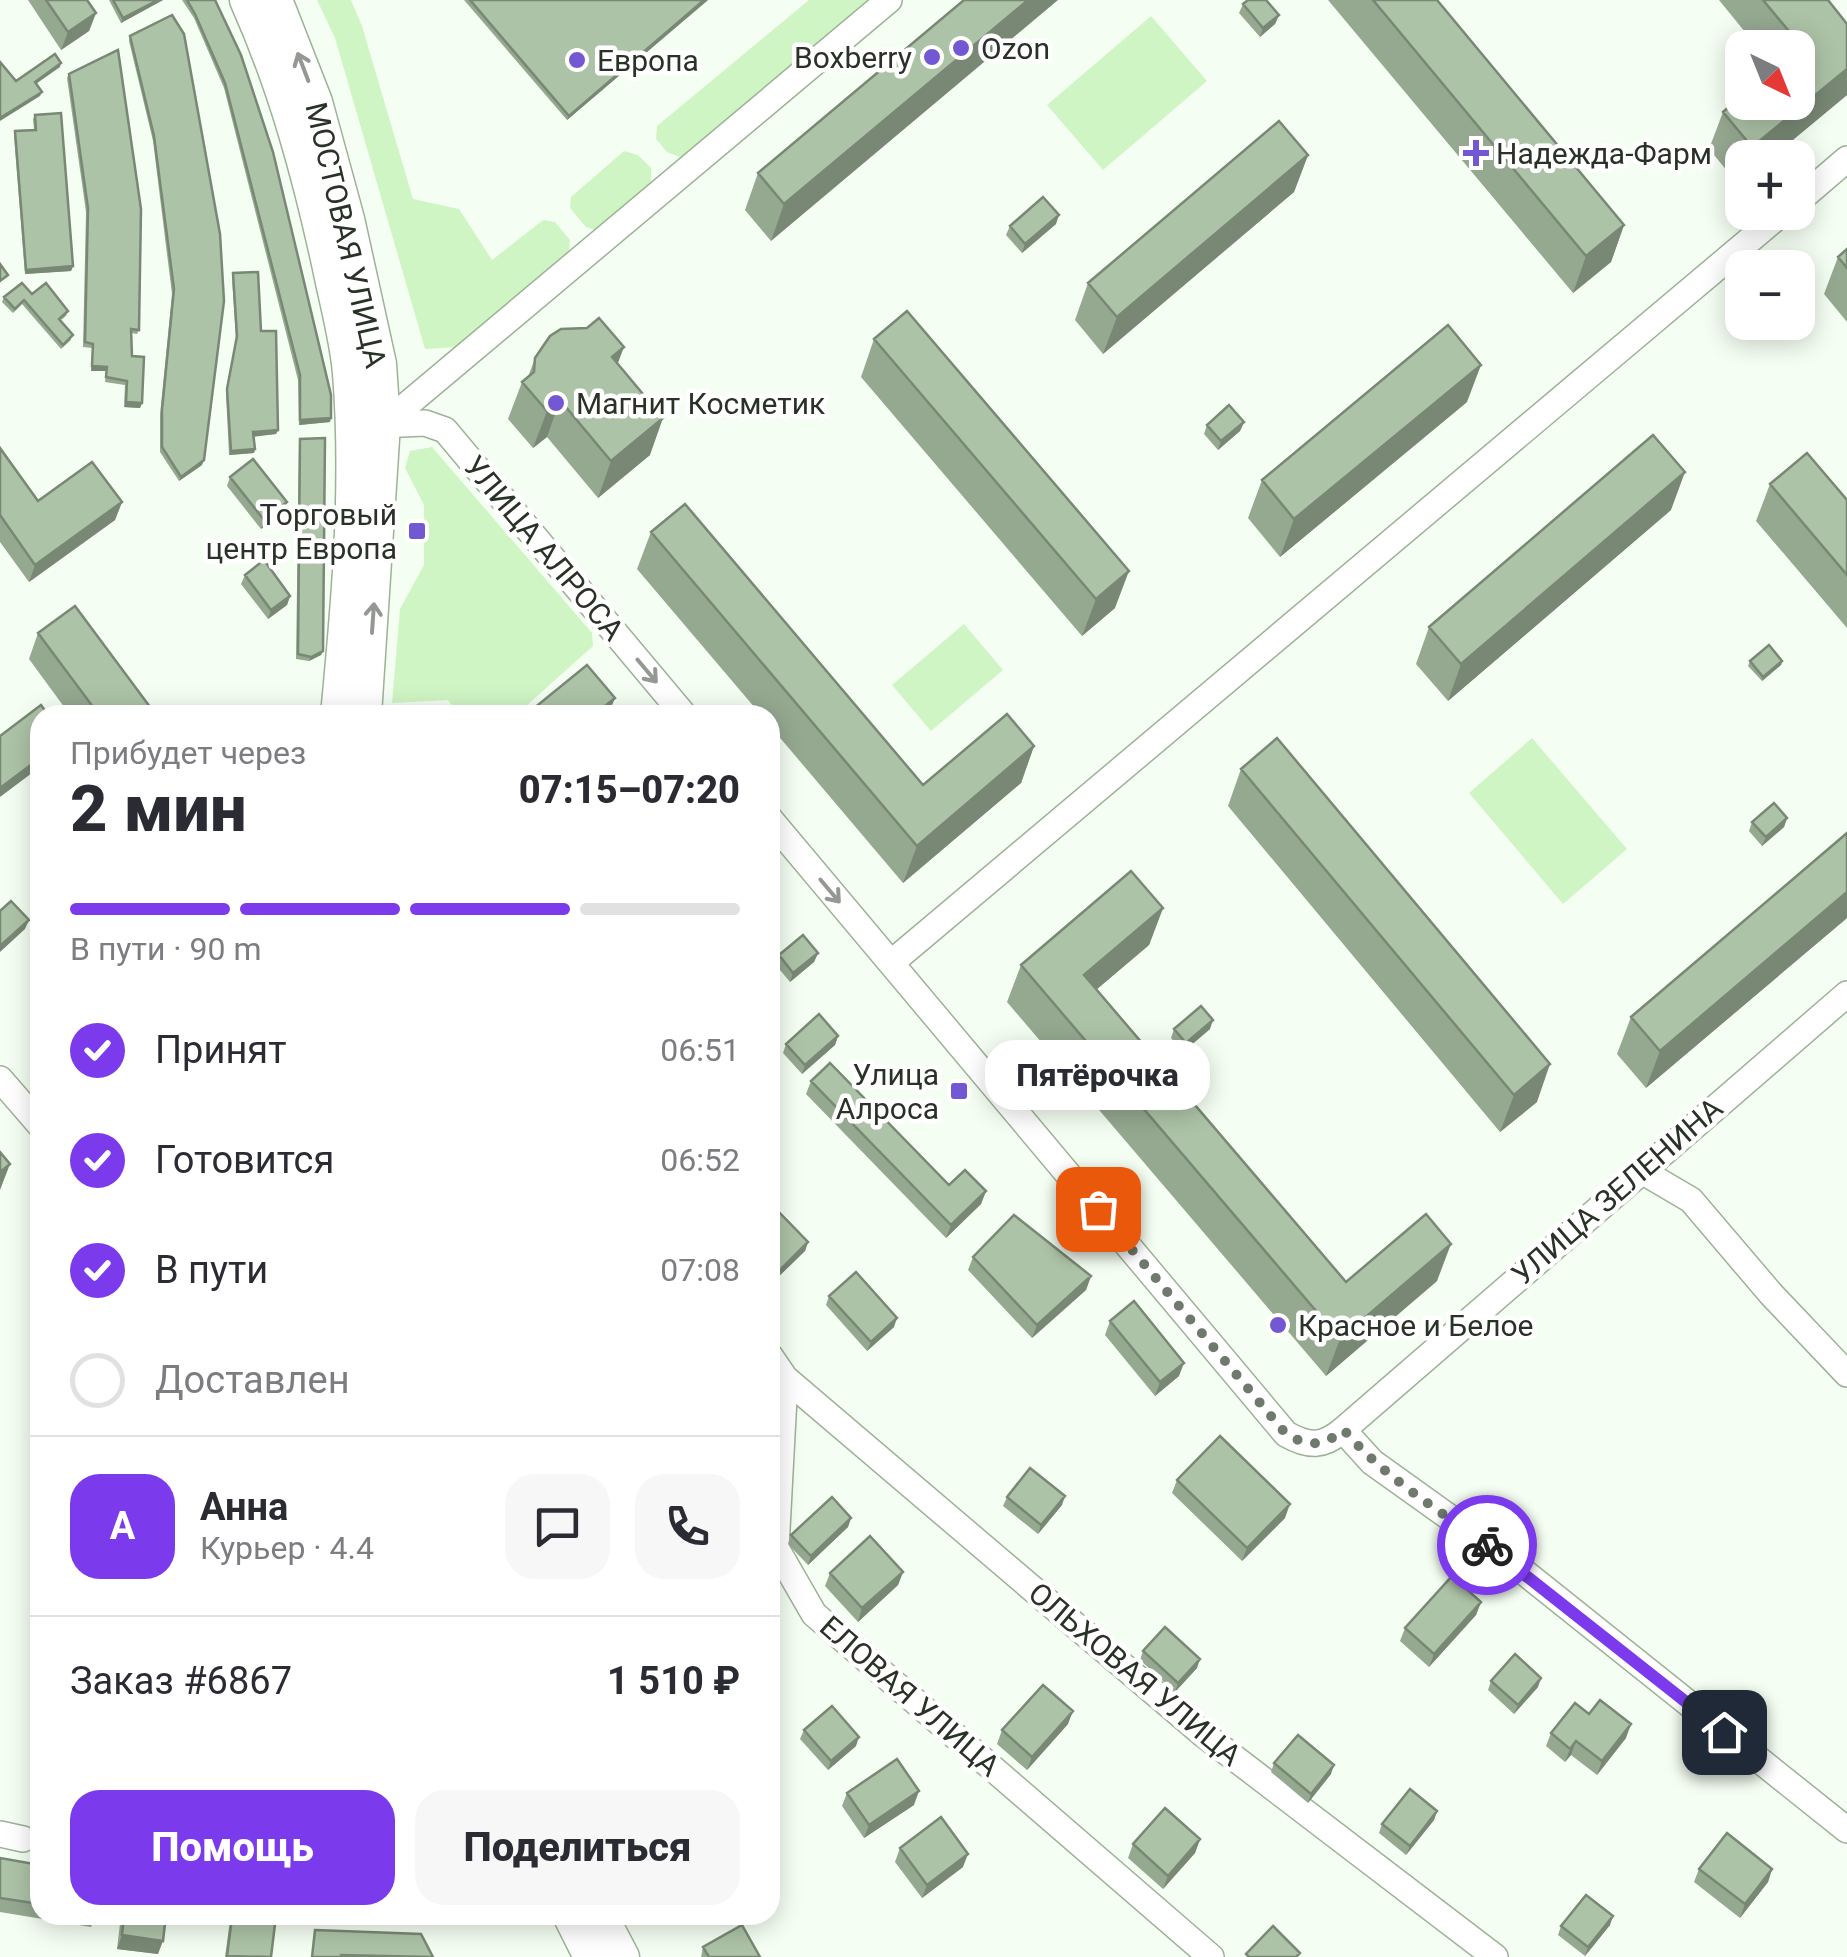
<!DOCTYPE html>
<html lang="ru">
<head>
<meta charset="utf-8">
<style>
  body { margin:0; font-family:Roboto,sans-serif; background:#f7f7f7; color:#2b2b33; height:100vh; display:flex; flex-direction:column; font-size:38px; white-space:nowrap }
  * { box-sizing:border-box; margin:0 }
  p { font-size:32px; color:#7c7c81 }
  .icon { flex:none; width:55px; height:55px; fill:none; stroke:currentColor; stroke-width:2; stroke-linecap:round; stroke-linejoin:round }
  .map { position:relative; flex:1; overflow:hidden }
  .side { position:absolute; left:30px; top:705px; width:750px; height:1220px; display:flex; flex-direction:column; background:#fff; border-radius:30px; box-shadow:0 5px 25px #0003 }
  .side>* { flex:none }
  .needle { width:65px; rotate:137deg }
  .buttons { position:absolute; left:1725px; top:30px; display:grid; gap:20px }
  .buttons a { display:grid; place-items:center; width:90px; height:90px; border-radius:20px; background:#fff; box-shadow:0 5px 25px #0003; font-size:50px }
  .pin { position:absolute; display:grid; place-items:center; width:85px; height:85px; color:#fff; margin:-42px; border-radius:20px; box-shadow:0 5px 15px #0006 }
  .courier { position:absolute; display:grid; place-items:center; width:100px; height:100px; margin:-50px; border:8px solid #7c3aed; border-radius:50%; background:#fff; color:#222; box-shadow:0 2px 12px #0007 }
  .bubble { position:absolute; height:70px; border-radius:30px; background:#fff; box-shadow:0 5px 25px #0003; font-size:32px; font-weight:800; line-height:70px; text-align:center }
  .summary em { font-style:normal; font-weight:800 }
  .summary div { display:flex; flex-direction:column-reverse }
  .summary { display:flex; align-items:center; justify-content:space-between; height:170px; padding:0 40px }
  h1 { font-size:65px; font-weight:800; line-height:75px }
  .bar { display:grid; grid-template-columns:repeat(4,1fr); gap:15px 10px; align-content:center; height:120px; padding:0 40px }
  .bar i { height:12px; border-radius:8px; background:#e1e1e2 }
  .bar .selected { background:#7c3aed }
  .bar p { grid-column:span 4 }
  .line { display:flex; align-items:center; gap:25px; padding:0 40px; border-top:2px solid #e1e1e2 }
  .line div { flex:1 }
  .round { display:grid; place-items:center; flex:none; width:105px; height:105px; border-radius:30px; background:#f7f7f7 }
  ol { padding:0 40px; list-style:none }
  li { display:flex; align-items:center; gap:30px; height:110px }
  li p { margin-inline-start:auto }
  li .icon { padding:10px; border-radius:50%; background:#7c3aed; color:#fff; stroke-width:4 }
  li:last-child { color:#7c7c81 }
  li i { width:55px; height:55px; border:5px solid #e1e1e2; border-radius:50% }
  .action { display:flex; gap:20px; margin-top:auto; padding:20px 40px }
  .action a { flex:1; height:115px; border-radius:30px; background:#7c3aed; color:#fff; font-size:40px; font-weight:800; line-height:115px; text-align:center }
  .action a+a { background:#f7f7f7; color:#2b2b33 }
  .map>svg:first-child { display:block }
</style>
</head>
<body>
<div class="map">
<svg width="1847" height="1957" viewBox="0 0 1847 1957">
  <rect width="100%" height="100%" fill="#f5fef2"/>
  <path fill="#d0f5c4" d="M317,0H351L362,26L413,199L459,209L492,260L543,220L555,222L570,240L569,252L458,347L425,349L335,38Z
    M809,0H871L682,158L667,152L656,139L657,126Z
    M1151,16L1207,81L1103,170L1047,105Z
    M624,151L638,155L651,168V183L595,230L586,227L570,208L571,197Z
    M432,447L592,633L593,646L516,715H459L448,700L392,703L400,609L424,565V505L405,468L410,451Z
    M964,624L1003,670L931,731L892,685Z
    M1532,738L1627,849L1563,904L1469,793Z"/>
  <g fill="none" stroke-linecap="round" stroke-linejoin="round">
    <defs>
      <path id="minor" d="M1798,201L1847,159
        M384,424L889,0
        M378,425L425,423L445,430L684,715
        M770,819L1286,1434C1309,1447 1323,1447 1343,1430L1847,994
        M891,963L1783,212
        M0,1079L40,1125
        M1640,1170L1691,1200L1771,1294L1847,1374
        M770,1356L785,1378L776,1548L814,1614L1211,1957
        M785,1378L1203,1734L1495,1957
        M1343,1430L1372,1462L1509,1560L1847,1830
        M0,1834L23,1839"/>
      <path id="major" d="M246,0C285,87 309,176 329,268C336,303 346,338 349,373C358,486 348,602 337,715
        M276,0L316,102L348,219L380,364L384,424L365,715
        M569,1915L590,1957
        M601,1915L623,1957"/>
    </defs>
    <use href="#minor" stroke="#9db297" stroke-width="28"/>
    <use href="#major" stroke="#9db297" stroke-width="35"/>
    <use href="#minor" stroke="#fff" stroke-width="25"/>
    <use href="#major" stroke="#fff" stroke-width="32"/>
  </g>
  <path fill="#95a890" d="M28,0H87L96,13L89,31L61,50Z
    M109,0H163L121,23Z
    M182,0H215L330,422L299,425L298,380L224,88L194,18Z
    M464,0H708L567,120Z
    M964,0L771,241L745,210L758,173Z
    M1328,0H1437L1624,225L1611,262L1573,293Z
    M1719,0H1828L1847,24V95L1771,158H1742V181L1738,184L1709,149L1723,112L1798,102V48H1758Z
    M1243,4L1279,15L1275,24L1260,37L1239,13Z
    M172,15L202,465L179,481L160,452V415L172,294L153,141L129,41L130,36Z
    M69,74L139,330L137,334L131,333L132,356L142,403L140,408L124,407L125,385L105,382L106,371H91L92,348L83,347L86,212L67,78Z
    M35,115L73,266L71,271L25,274L14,136L15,131L34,130L33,119Z
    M1308,155L1294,192L1103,354L1075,320L1088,283Z
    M1056,224L1022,253L1006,235L1010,226Z
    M1847,249V322L1824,294L1838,257Z
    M233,273L261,331L278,430L276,434L254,436L255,449L254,453L229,455L226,394L236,340L232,278Z
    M32,294L67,315L60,321L71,340L61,349L22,304L13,313L2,302L4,297Z
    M874,339L1115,608L1082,636L861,377Z
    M535,358L618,364L650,455L598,498L547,437L533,448L508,419L522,382L528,377Z
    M1467,402L1280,557L1248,518L1262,480Z
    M1244,422L1240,431L1218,450L1204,434L1207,425Z
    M300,439L323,651L321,655L309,661L296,659L299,443Z
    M0,448L38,501L122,502L115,520L29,582L0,542Z
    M230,477L284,511L261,529L227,486Z
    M1770,484L1847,500V628L1756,521Z
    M1671,510L1448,701L1416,664L1429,627Z
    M651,532L923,785L1034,746L1021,783L903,883L770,726V715H761L637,569Z
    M245,575L290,596L287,605L268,619L241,584Z
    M38,633L156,715H70L29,659Z
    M1750,661H1782L1781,665L1762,681L1748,666Z
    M1241,769L1537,1102L1500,1132L1228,806Z
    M1787,818L1784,827L1762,846L1749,831L1752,822Z
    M1847,833V918L1646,1088L1617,1054L1631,1017Z
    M1163,908L1149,945L1097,989L1346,1282L1437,1281L1326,1376L1007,1002L1021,965Z
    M818,953L814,962L790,982L775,964L779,955Z
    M40,1005V1027L32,1018L35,1009Z
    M1174,1029H1210L1183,1052L1171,1038Z
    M838,1036L835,1045L802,1074L783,1053L786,1044Z
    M811,1081L949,1185L986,1191L981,1204L946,1238L806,1094Z
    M770,1213L808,1242L805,1251L774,1281L770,1276Z
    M973,1257L1091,1276L1086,1290L1032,1338L968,1270Z
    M40,1267V1292L30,1281L34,1272Z
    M829,1296L894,1327L867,1351L826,1305Z
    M1110,1321L1179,1376L1155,1396L1105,1335Z
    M1177,1480L1285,1518L1242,1561L1172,1493Z
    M1007,1497L1062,1505L1038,1534L1003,1506Z
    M851,1518L848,1527L808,1565L788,1544L791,1535Z
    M903,1572L898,1585L858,1622L825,1586L830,1573Z
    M1481,1602L1476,1615L1429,1667L1400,1641L1405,1628Z
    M1143,1651L1197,1668L1175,1692L1140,1660Z
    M1491,1681L1538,1687L1514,1714L1488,1690Z
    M1589,1714L1626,1738L1597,1775L1571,1755L1565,1762L1546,1746L1551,1733Z
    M1068,1724L1027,1770L997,1744L1002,1730Z
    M804,1730L856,1746L828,1770L800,1739Z
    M1274,1763L1331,1774L1308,1803L1271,1772Z
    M847,1793L914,1805L864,1838L842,1806Z
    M1437,1811L1434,1820L1406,1855L1379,1833L1382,1824Z
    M1200,1839L1195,1853L1163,1889L1128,1858L1133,1844Z
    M900,1848L963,1867L922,1898L895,1862Z
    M0,1858L40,1865V1915H96L91,1927L0,1912Z
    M1699,1869H1772L1768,1882L1740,1918L1694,1882Z
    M121,1915H166L158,1954L117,1949Z
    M666,1915H691L670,1925Z
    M232,1918L271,1957H225L229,1927Z
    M1610,1925L1585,1956L1558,1935L1561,1926Z
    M703,1947L760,1957H701Z"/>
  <path fill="#798875" d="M158,0H163L121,23L123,18Z
    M704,0H708L567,120L569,116Z
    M1028,0H1058L771,241L784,204Z
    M96,13L89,31L61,50L68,32Z
    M1279,15L1275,24L1260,37L1263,28Z
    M61,63L60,67L33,86L35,82Z
    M1847,69V95L1771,158H1748L1752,147Z
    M42,92L40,96L0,121V118Z
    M1308,155L1294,192L1103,354L1117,317Z
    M1059,215L1056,224L1022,253L1025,244Z
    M1624,225L1611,262L1573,293L1586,256Z
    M73,266L71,271L25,274L26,270Z
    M624,347L610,384L612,357Z
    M1481,365L1467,402L1280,557L1294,519Z
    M92,366L107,367L106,371H91Z
    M560,400L547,437L533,448L547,411Z
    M126,402L142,403L140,408L124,407Z
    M331,418L330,422L299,425L300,420Z
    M663,418L650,455L598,498L611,461Z
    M1244,422L1240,431L1218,450L1221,441Z
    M278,430L276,434L252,437L253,432Z
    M255,449L254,453L229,455L231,451Z
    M204,460L202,465L179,481L181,477Z
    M1685,472L1671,510L1448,701L1461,664Z
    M122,502L115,520L29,582L35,565Z
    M287,502L284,511L261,529L264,520Z
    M1129,571L1115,608L1082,636L1096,599Z
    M290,596L287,605L268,619L271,610Z
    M323,651L321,655L309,661L311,657Z
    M1782,661L1781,665L1762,681L1763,677Z
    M615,698L608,715H598L600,710Z
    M1034,746L1021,783L903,883L917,846Z
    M40,758V767L0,797V788Z
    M1787,818L1784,827L1762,846L1766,837Z
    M1847,892V918L1646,1088L1660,1051Z
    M1163,908L1149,945L1070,1012L1084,975Z
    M29,920L25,929L0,952V946Z
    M818,953L814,962L790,982L793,973Z
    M1213,1020L1210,1029L1183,1052L1186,1043Z
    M838,1036L835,1045L802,1074L805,1065Z
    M1550,1064L1537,1102L1500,1132L1514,1095Z
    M10,1164L0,1190V1172Z
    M986,1191L981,1204L946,1238L951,1225Z
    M808,1242L805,1251L774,1281L778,1272Z
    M1451,1244L1437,1281L1326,1376L1340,1339Z
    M1091,1276L1086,1290L1032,1338L1037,1325Z
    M897,1318L894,1327L867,1351L871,1342Z
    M1184,1363L1179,1376L1155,1396L1160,1382Z
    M1065,1496L1062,1505L1038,1534L1041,1525Z
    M1290,1504L1285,1518L1242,1561L1247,1548Z
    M851,1518L848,1527L808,1565L811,1556Z
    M903,1572L898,1585L858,1622L862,1608Z
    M1481,1602L1476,1615L1429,1667L1434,1654Z
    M1200,1659L1197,1668L1175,1692L1178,1683Z
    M1541,1678L1538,1687L1514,1714L1518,1705Z
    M1073,1711L1068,1724L1027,1770L1032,1757Z
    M1631,1724L1626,1738L1597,1775L1602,1761Z
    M859,1737L856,1746L828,1770L831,1761Z
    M1576,1741L1571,1755L1565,1762L1570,1749Z
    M1334,1765L1331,1774L1308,1803L1311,1794Z
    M919,1791L914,1805L864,1838L869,1825Z
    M1437,1811L1434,1820L1406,1855L1410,1846Z
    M1200,1839L1195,1853L1163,1889L1168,1876Z
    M968,1854L963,1867L922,1898L927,1885Z
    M1772,1869L1768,1882L1740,1918L1745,1904Z
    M675,1915H691L670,1925Z
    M1613,1916L1610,1925L1585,1956L1588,1947Z
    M122,1935L163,1941L158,1954L117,1949Z
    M341,1955L409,1956V1957H340Z"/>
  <path fill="#adc3a7" stroke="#798875" stroke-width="2.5" d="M46,0H87L96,13L68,32Z
    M113,0H158L123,18Z
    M187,0H215L241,55L273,152L331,395V418L300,420V375L225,83L195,14Z
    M470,0H704L569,116Z
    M964,0H1028L784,204L758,173Z
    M1248,0H1266L1279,15L1263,28L1243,4Z
    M1373,0H1437L1624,225L1586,256Z
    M1763,0H1828L1847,24V69L1752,147L1723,112L1742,96V102H1798V51L1802,47Z
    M172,15L184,34L220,234L224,301L204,460L181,477L162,447V410L174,289L154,136L130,36Z
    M118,50L141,209L139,330L131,329L132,356L144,357L142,403L126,402L127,381L106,377L107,367L92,366L93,344L85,342L88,208L69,74Z
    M55,54L61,63L35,82L42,92L0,118V62L16,81Z
    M61,113L73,266L26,270L15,131L36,130L35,115Z
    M1279,121L1308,155L1117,317L1088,283Z
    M1043,197L1059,215L1025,244L1010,226Z
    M1847,249V268L1838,257Z
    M0,264L8,275L0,281Z
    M258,272L261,331H276L278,430L253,432L255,449L231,451L227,389L237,336L233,273Z
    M22,283L32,294L46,283L68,311L59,319L73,335L63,345L24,300L15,309L4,297Z
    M907,311L1129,571L1096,599L874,339Z
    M599,318L624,347L612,357L663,418L611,461L560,400L547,411L522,382L534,372L535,358L550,336L561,329L587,328Z
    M1448,325L1481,365L1294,519L1262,480Z
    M1229,405L1244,422L1221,441L1207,425Z
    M1653,435L1685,472L1461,664L1429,627Z
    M325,438L323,651L311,657L298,654L300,439Z
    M0,448L38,501L92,462L122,502L35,565L0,515Z
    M1807,453L1847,500V575L1770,484Z
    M253,459L287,502L264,520L230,477Z
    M685,504L923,785L1007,714L1034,746L917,846L651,532Z
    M264,560L290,596L271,610L245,575Z
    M75,606L156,715H99L38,633Z
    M1769,645L1782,661L1763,677L1750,661Z
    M587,665L615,698L600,710L603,715H530L528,713Z
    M41,705L48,715H40V758L0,788V736Z
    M1277,738L1550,1064L1514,1095L1241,769Z
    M1774,803L1787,818L1766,837L1752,822Z
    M1847,833V892L1660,1051L1631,1017Z
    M1131,871L1163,908L1084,975L1346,1282L1426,1214L1451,1244L1340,1339L1021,965Z
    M11,901L29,920L0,946V911Z
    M803,935L818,953L793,973L779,955Z
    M1201,1006L1213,1020L1186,1043L1174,1029Z
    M819,1014L838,1036L805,1065L786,1044Z
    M830,1063L949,1185L965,1170L986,1191L951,1225L811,1081Z
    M0,1152L10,1164L0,1172Z
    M775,1208L808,1242L778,1272L770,1264V1213Z
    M1014,1215L1091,1276L1037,1325L973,1257Z
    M40,1267V1280L34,1272Z
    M856,1272L897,1318L871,1342L829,1296Z
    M1134,1301L1184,1363L1160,1382L1110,1321Z
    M1220,1436L1290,1504L1247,1548L1177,1480Z
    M1030,1468L1065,1496L1041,1525L1007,1497Z
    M832,1497L851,1518L811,1556L791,1535Z
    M870,1536L903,1572L862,1608L830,1573Z
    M1452,1576L1481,1602L1434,1654L1405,1628Z
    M1165,1627L1200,1659L1178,1683L1143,1651Z
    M1515,1654L1541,1678L1518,1705L1491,1681Z
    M1043,1685L1073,1711L1032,1757L1002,1730Z
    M1600,1700L1631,1724L1602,1761L1576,1741L1570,1749L1551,1733L1575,1703L1589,1714Z
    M832,1706L859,1737L831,1761L804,1730Z
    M1298,1735L1334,1765L1311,1794L1274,1763Z
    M897,1759L919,1791L869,1825L847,1793Z
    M1410,1789L1437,1811L1410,1846L1382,1824Z
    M1165,1808L1200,1839L1168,1876L1133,1844Z
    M941,1817L968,1854L927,1885L900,1848Z
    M1727,1833L1772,1869L1745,1904L1699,1869Z
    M0,1858L40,1865V1904L0,1898Z
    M1586,1895L1613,1916L1588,1947L1561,1926Z
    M124,1915H166L163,1941L122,1935Z
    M232,1918L275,1924L271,1957L227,1956Z
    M742,1925L760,1957H709L703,1947Z
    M1273,1926L1300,1953L1296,1957H1249L1246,1954Z
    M315,1930L421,1934L433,1957L341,1955V1957H312Z"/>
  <defs><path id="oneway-shaft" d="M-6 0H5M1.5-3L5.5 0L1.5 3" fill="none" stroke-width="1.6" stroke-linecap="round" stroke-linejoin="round" transform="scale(2.5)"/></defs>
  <g stroke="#949893">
    <use href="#oneway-shaft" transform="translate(303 67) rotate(-111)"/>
    <use href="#oneway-shaft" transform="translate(373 618) rotate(-86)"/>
    <use href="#oneway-shaft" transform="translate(647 671) rotate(50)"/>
    <use href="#oneway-shaft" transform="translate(830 891) rotate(50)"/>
  </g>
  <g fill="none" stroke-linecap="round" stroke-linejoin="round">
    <path stroke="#70796e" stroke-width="10" stroke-dasharray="0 18" d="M1098,1209L1286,1434C1309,1447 1322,1447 1344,1430C1384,1477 1437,1509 1487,1545"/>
    <path stroke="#7c3aed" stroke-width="12" d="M1487,1545L1724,1732"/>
  </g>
  <g fill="#7259d3" stroke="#fff" stroke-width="4">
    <circle cx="961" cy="48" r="10"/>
    <circle cx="932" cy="57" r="10"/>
    <circle cx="577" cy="60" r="10"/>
    <path d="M1471 138h10v10h10v10h-10v10h-10v-10h-10v-10h10z"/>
    <circle cx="556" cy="403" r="10"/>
    <rect x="407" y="521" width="20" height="20" rx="5"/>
    <rect x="949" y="1081" width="20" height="20" rx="5"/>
    <circle cx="1278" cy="1325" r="10"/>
  </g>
  <g text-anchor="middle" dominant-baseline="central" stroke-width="9" stroke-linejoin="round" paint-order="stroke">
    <g font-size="30" fill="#293227" stroke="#fff" text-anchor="start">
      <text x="981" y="48">Ozon</text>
      <text x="912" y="57" text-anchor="end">Boxberry</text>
      <text x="597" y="60">Европа</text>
      <text x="1496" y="153">Надежда-Фарм</text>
      <text x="576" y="403">Магнит Косметик</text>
      <text x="397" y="514" text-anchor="end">Торговый<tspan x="397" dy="34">центр Европа</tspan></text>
      <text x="939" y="1074" text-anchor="end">Улица<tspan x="939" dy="34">Алроса</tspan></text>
      <text x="1298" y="1325">Красное и Белое</text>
    </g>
    <g font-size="30" fill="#293227" stroke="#fff">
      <text transform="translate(346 235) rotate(77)">МОСТОВАЯ УЛИЦА</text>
      <text transform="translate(544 548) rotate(50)">УЛИЦА АЛРОСА</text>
      <text transform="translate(1617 1191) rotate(-41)">УЛИЦА ЗЕЛЕНИНА</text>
      <text transform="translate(1135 1674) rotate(40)">ОЛЬХОВАЯ УЛИЦА</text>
      <text transform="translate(910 1696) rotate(41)">ЕЛОВАЯ УЛИЦА</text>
    </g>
  </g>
</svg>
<div class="buttons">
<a><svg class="needle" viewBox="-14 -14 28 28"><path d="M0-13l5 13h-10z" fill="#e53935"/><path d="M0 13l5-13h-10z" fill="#7c7c81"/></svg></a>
<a>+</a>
<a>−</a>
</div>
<div class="pin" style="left:1098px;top:1209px;background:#ea580c"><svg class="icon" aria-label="bag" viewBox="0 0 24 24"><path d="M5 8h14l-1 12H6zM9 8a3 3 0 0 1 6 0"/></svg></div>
<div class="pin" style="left:1724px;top:1732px;background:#1f2937"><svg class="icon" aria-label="home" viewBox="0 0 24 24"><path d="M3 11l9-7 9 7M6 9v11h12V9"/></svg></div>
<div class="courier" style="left:1487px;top:1545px"><svg class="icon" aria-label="bike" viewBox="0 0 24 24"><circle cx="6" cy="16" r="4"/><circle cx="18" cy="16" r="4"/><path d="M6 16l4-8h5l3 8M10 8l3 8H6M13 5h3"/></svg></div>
<div class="bubble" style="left:985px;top:1040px;width:225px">Пятёрочка</div>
<section class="side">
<div class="summary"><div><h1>2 мин</h1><p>Прибудет через</p></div><em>07:15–07:20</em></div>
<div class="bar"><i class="selected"></i><i class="selected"></i><i class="selected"></i><i></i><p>В пути · 90 m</p></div>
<ol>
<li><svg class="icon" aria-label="check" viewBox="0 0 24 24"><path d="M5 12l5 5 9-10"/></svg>Принят<p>06:51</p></li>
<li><svg class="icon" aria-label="check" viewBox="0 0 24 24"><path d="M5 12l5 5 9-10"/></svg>Готовится<p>06:52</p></li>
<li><svg class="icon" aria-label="check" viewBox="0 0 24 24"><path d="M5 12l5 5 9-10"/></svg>В пути<p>07:08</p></li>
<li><i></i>Доставлен</li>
</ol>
<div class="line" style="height:180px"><b class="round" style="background:#7c3aed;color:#fff">А</b><div><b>Анна</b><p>Курьер · 4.4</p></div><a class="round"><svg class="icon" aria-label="chat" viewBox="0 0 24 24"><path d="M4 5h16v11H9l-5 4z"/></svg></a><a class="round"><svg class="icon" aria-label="phone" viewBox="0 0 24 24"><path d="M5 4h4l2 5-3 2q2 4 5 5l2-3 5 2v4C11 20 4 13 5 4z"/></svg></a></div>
<div class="line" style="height:130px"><div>Заказ #6867</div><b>1 510 ₽</b></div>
<div class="action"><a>Помощь</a><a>Поделиться</a></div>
</section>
</div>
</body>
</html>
